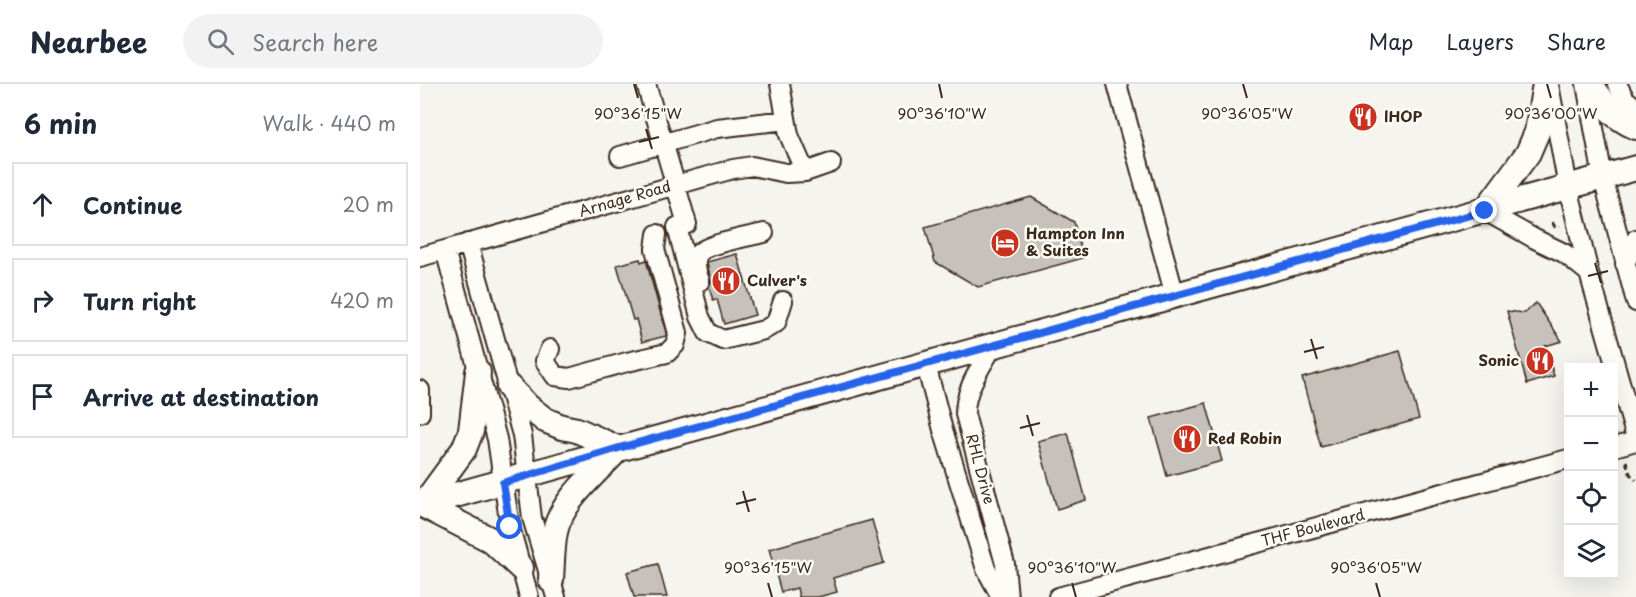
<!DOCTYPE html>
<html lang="en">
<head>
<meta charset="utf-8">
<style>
  body { margin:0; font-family:"Playpen Sans",sans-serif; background:#f2f2f3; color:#1f2937 }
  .controls { position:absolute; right:18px; bottom:18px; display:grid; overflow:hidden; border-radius:0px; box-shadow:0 6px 24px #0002 }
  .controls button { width:54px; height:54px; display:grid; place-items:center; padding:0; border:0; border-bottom:2px solid #e0e1e3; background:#fff; color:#1f2937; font:30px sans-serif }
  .stop { position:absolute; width:18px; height:18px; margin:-14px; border:4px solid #2563eb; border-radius:50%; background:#fff }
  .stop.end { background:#2563eb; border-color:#fff; box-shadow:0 2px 6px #0008 }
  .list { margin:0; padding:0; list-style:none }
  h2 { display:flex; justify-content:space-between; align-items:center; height:78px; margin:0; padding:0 24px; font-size:26px }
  h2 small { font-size:20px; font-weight:400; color:#747a83 }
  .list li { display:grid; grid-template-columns:39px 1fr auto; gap:18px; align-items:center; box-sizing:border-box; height:84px; margin:0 12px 12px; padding:0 12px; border:2px solid #e0e1e3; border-radius:0px }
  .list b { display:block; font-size:22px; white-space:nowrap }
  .list em { font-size:20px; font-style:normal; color:#747a83 }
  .icon { flex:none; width:33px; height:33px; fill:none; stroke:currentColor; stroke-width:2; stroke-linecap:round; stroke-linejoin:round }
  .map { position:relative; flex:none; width:1216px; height:513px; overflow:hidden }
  header { display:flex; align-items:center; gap:36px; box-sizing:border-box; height:84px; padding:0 30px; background:#fff; border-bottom:2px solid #e0e1e3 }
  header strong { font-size:28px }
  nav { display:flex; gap:33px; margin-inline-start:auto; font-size:21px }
  .search { width:420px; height:54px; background:#f2f2f3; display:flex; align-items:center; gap:15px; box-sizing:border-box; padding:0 21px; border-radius:33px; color:#747a83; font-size:22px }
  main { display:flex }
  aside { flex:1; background:#fff }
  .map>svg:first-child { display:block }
  .building { fill:#c7c1bb; stroke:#3b2a1e; stroke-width:1.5 }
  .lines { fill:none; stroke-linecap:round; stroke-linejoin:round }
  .minor-casing { stroke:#3b2a1e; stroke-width:22 }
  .major-casing { stroke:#3b2a1e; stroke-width:28 }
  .path { stroke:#3b2a1e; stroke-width:3; stroke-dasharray:6 4.5; stroke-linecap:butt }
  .minor { stroke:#fdfcf7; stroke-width:18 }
  .major { stroke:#fdfcf7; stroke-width:24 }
  .route { stroke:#2563eb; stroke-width:8 }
  .ticks { fill:none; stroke:#3b2a1e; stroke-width:2 }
  .labels { text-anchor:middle; stroke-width:5; stroke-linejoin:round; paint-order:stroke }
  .poi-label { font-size:15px; font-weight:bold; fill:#3b2a1e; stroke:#fdfcf7; text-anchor:start }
  .street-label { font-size:15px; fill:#3b2a1e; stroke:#fdfcf7 }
  .ticks-label { font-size:15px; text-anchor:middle; fill:#3b2a1e; stroke:#fdfcf7; stroke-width:5; stroke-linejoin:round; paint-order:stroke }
</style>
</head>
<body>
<header>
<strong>Nearbee</strong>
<div class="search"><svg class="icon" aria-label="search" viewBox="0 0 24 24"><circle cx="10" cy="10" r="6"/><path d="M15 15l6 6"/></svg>Search here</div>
<nav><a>Map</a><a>Layers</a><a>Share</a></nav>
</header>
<main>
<aside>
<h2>6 min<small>Walk · 440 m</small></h2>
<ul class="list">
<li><svg class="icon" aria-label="ahead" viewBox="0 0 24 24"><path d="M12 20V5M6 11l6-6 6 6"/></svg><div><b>Continue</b></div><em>20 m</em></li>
<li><svg class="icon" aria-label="right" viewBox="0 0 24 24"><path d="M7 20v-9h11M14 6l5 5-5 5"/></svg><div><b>Turn right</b></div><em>420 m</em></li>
<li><svg class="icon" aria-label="arrive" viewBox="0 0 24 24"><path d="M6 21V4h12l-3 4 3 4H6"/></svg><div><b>Arrive at destination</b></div></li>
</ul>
</aside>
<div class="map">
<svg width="1216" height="513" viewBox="0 0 1216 513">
  <rect width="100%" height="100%" fill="#f5f4ee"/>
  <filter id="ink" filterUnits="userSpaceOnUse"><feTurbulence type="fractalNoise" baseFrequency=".0167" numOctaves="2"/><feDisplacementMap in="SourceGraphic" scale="12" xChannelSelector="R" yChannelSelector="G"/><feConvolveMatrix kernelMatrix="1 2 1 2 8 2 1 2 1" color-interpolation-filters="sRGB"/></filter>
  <g filter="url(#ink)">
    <!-- building -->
    <path class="building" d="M 611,113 L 654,138 L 663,174 L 558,203 L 515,178 L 505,143 Z
      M 317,170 L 335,231 L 304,240 L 297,215 L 293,216 L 289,203 L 291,198 L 287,178 Z
      M 220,175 L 221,178 L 226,176 L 246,249 L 246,252 L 222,258 L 216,235 L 213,236 L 197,181 Z
      M 1116,219 L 1142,257 L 1125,262 L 1134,292 L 1107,300 L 1087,227 L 1105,229 Z
      M 980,267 L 999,335 L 901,363 L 882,294 Z
      M 786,319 L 802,377 L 747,392 L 731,334 Z
      M 648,349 L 666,416 L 637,425 L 618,357 Z
      M 452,436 L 464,479 L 413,494 L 417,508 L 398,513 L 379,513 L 377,504 L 361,508 L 349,465 Z
      M 238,480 L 247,513 L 214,513 L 207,488 Z"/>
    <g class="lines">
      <!-- minor casing -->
      <g class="minor-casing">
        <path id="minor" d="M 226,0 L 267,140
          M 360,0 L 369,51 L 385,88
          M 697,0 L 755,212
          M 1166,0 L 1183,94 L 1216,218
          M 1197,0 L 1205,15 L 1216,24
          M 1129,1 L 1148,103 L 1169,189 L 1216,354
          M 200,72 L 297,44 L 366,36
          M 1065,127 L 1115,155 L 1144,169 L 1169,189
          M 257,143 L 280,233 L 288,249 L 303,256 L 344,246 L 356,239 L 363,217
          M 48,159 L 102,351 L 112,434 L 136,513
          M 25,166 L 77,355 L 90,443 L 109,513
          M 0,173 L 313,85 L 332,82 L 366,89 L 385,88 L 411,79
          M 1205,180 L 1216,155
          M 280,197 C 277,189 273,177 279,169 C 287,160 331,152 344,149
          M 573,262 C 561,283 545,304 545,330 L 585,480 L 588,513
          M 130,265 L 125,277 L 135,292 L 149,294 L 207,278 L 247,269 L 255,261 L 258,249 L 235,165 L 237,150
          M 506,281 L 523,346 L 566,485 L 581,513
          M 0,306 L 0,329
          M 1194,363 L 1216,357
          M 638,513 L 1148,375"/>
      </g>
      <!-- major casing -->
      <g class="major-casing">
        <path id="major" d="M 1171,0 C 1184,21 1193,33 1216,43
          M 1065,127 L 1108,69 L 1117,48 L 1125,0
          M 89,303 L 107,322 L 125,336 L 142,343 L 157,346 L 199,365
          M 0,421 L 199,365 L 1216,84
          M 3,421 L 44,365 L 51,347 L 58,288
          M 3,421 L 71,456 L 101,484
          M 131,496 C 132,480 132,464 135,448 C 141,417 176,389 197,366"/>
      </g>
      <!-- path -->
      <path class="path" d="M 1132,138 L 1135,143 L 1140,142
        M 1206,377 L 1210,390 L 1216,396"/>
      <!-- minor -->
      <use href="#minor" class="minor"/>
      <!-- major -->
      <use href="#major" class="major"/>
    </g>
  </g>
  <g class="lines" filter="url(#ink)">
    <!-- route -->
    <path class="route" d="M 90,443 L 83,399 L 199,364 L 1065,127"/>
  </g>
  <!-- ticks -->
  <path class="ticks" d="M 214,0 L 218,14M 519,0 L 522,14M 823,0 L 827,14M 1127,0 L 1131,14M 226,45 L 232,65M 219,58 L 239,53M 1175,179 L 1181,199M 1168,192 L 1188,187M 891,255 L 897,275M 884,268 L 904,263M 607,331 L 613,352M 600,344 L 620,339M 323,407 L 329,428M 316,420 L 336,415M 348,499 L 352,513M 652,499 L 656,513M 956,499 L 960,513"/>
  <!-- icons -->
  <defs>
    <g id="restaurant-disc" transform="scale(1.5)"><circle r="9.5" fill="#c8321e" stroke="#fdfcf7"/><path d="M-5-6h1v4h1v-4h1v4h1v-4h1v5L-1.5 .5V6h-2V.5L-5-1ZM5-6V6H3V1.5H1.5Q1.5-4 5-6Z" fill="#fff"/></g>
    <g id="hotel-disc" transform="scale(1.5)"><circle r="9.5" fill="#c8321e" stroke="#fdfcf7"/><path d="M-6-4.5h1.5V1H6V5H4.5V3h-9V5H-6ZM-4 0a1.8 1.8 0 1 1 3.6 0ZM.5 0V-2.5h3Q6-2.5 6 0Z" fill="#fff"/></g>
  </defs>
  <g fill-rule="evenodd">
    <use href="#restaurant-disc" x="943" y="33"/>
    <use href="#hotel-disc" x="585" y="159"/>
    <use href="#restaurant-disc" x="306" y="197"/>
    <use href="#restaurant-disc" x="1120" y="277"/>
    <use href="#restaurant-disc" x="767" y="355"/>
  </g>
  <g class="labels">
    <!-- poi labels -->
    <g class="poi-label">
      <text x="964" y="38">IHOP</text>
      <text x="606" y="155">Hampton Inn<tspan x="606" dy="17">&amp; Suites</tspan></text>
      <text x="327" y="202">Culver's</text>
      <text x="1099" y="282" text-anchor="end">Sonic</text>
      <text x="788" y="360">Red Robin</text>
    </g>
    <!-- street labels -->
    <g class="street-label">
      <text transform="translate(205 115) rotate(-16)" y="5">Arnage Road</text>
      <text transform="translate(560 385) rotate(75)" y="5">RHL Drive</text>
      <text transform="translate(893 444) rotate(-15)" y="5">THF Boulevard</text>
    </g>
  </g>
  <g class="ticks-label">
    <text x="218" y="35">90°36'15"W</text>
    <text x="522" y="35">90°36'10"W</text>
    <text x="827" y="35">90°36'05"W</text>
    <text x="1131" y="35">90°36'00"W</text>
    <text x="348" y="489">90°36'15"W</text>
    <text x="652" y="489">90°36'10"W</text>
    <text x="956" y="489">90°36'05"W</text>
  </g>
</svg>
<div class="controls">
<button>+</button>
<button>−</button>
<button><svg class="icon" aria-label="locate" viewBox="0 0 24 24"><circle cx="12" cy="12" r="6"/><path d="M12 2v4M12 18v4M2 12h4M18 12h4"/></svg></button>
<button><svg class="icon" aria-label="layers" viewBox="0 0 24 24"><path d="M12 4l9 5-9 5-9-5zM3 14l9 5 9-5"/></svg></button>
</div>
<div class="stop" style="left:90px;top:443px"></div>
<div class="stop end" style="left:1065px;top:127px"></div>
</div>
</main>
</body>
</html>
